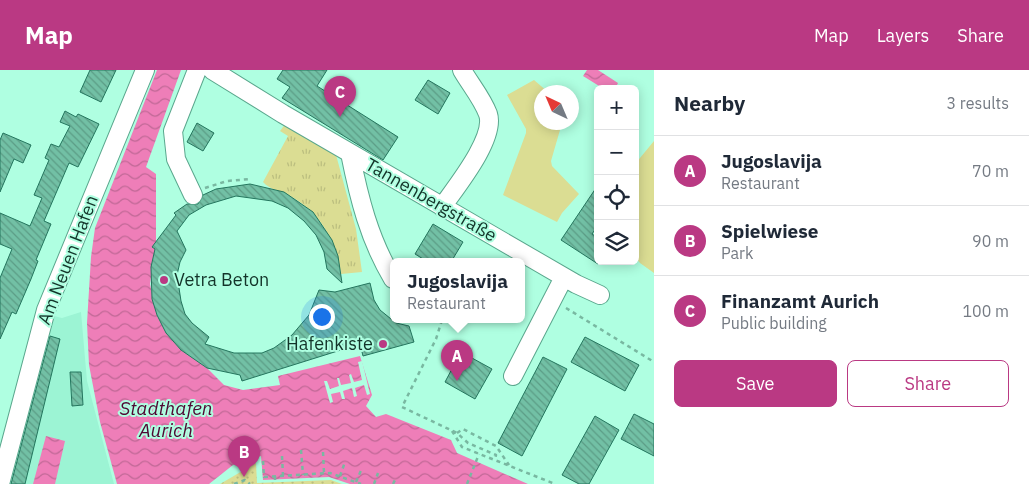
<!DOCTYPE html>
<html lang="en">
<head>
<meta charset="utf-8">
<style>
  body { margin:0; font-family:"IBM Plex Sans",sans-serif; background:#f6f6f7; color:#1f2937 }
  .controls { position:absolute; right:15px; top:15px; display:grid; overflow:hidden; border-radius:8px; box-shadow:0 2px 12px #0003 }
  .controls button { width:45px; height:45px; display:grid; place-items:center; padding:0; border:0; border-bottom:1px solid #e0e1e3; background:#fff; color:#1f2937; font:25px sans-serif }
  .compass { position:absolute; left:534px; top:15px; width:45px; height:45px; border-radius:50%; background:#fff; box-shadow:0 2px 12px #0003; rotate:316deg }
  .you { position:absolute; left:321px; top:246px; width:18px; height:18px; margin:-12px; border:4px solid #fff; border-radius:50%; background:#1a73e8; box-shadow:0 0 0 8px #1a73e833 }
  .badge { display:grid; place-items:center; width:32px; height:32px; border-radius:50%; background:#ba3983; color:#fff; font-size:16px; font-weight:700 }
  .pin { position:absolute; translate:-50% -41px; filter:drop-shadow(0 1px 2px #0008) }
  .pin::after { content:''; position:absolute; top:26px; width:18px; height:15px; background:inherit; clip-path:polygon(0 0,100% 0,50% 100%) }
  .popup { position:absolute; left:390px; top:188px; width:135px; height:65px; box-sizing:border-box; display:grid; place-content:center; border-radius:8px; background:#fff; filter:drop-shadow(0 1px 4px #0005); font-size:16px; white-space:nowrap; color:#747a83 }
  .popup b { font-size:19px; color:#1f2937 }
  .popup::after { content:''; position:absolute; left:50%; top:100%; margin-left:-10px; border:10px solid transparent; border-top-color:#fff }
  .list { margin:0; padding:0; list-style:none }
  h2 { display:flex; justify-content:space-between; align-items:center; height:65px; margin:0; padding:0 20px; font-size:21px }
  h2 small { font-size:16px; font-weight:400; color:#747a83 }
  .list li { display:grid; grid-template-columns:32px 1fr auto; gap:15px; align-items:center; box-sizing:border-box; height:70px; padding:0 20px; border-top:1px solid #e0e1e3 }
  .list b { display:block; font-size:19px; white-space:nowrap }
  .list p { margin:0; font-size:16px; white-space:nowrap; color:#747a83 }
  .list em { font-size:16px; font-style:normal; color:#747a83 }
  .actions { display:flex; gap:10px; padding:15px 20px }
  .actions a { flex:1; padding:11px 0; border:1px solid #ba3983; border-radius:8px; text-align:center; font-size:18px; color:#ba3983 }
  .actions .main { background:#ba3983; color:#fff }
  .icon { flex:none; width:28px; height:28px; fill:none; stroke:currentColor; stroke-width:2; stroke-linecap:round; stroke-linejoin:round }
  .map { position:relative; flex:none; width:654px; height:414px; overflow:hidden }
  header { display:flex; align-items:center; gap:30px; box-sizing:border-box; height:70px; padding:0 25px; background:#ba3983; color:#fff }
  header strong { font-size:24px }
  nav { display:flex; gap:28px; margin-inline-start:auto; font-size:18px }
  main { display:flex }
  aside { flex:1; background:#fff }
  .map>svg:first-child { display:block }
  .built { fill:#9cf4d4 }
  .grass { fill:url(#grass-tufts) }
  .park { fill:url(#park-dots) }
  .garden { fill:#dbdd93 }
  .water { fill:url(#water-waves) }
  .pier { fill:#afffe1 }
  .building { fill:url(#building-back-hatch); stroke:#24765e }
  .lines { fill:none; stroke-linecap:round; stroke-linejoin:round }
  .minor-casing { stroke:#5aa78d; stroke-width:20 }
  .path { stroke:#79b8a1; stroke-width:2.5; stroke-dasharray:4 4; stroke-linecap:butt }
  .minor { stroke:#fff; stroke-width:18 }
  .poi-dot { fill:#ba3983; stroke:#afffe1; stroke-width:2 }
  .labels { text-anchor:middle; stroke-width:4; stroke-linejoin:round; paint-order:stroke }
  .street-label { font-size:18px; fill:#133429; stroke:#afffe1 }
  .poi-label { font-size:18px; fill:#133429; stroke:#afffe1; text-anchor:start }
  .water-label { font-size:19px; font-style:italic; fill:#4f0933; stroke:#afffe1 }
</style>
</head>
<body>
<header>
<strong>Map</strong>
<nav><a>Map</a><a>Layers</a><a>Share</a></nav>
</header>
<main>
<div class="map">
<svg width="654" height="414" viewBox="0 0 654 414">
  <defs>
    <pattern id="grass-tufts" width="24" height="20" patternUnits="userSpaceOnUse" patternTransform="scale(1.25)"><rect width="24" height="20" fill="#dbdd93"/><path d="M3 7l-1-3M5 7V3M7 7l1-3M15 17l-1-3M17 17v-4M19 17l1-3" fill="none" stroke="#bbbe7f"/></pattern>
    <pattern id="park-dots" width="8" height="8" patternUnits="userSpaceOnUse" patternTransform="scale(1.25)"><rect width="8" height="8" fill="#dbdd93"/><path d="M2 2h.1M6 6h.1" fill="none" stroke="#bbbe7f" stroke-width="1.8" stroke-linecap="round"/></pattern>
    <pattern id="water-waves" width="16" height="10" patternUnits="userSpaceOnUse" patternTransform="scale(1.25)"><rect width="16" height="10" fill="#ee7eb8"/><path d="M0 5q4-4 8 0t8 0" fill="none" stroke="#c06896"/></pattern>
    <pattern id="building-back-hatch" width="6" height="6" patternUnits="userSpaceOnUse" patternTransform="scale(1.25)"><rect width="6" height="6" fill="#72c0a5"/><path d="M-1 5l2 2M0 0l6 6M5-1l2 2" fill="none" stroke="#5c9d86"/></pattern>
  </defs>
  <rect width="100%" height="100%" fill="#afffe1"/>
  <!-- built -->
  <path class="built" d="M 81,242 L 87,311 L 114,414 L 6,414 L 50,245 L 62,248 Z"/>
  <!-- grass -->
  <path class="grass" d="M 286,53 L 335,81 L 356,159 L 362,202 L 341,204 C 335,170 321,143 290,126 C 281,121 270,120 263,112 L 288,66 L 280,61 Z"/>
  <!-- park -->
  <path class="park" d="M 256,393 L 257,413 L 331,410 L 342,414 L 220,414 Z"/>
  <!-- garden -->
  <path class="garden" d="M 534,10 L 548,22 L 542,22 L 542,52 L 562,53 L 551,91 L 552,96 L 579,124 L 562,143 L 557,152 L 503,125 L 526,63 L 526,59 L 507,25 Z
    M 654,71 L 654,203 L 640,193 L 635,187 L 635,94 Z"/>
  <!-- water -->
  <path class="water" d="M 157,0 L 181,0 L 146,97 L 156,104 L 156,177 L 150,214 L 157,245 L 166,263 L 181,280 L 207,298 L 224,315 L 243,320 L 280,315 L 278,306 L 360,286 L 372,325 L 366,336 L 376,347 L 386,344 L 451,370 L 457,383 L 528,414 L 350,414 L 329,407 L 263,410 L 261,386 L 233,395 L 209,414 L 117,414 L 100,352 L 89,295 L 87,253 L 91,187 L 95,158 Z
    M 587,0 L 598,0 L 618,13 L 615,19 L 604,19 L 583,6 Z
    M 46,366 L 65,371 L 55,414 L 33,414 Z"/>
  <!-- pier -->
  <path class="pier" d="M 362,291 L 370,324 L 367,325 L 364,315 L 355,318 L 357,326 L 354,327 L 352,318 L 343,321 L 345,329 L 342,329 L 340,322 L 331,324 L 333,332 L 330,333 L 324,311 L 327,311 L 330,319 L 339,316 L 337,308 L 339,308 L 341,315 L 351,313 L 349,305 L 351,304 L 354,312 L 362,310 L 358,292 Z"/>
  <!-- building -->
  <path class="building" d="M 90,0 L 116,0 L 101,32 L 80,22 Z
    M 283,0 L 327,0 L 317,16 L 398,67 L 383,90 L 282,28 L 290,17 L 277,9 Z
    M 428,10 L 450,23 L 438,44 L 415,30 Z
    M 65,41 L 76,47 L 78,44 L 99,54 L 78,97 L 69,93 L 44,151 L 51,154 L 36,190 L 38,191 L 31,209 L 16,244 L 12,242 L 0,269 L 0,208 L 12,179 L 0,174 L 0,143 L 30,156 L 42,128 L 34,125 L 49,90 L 45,88 L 51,74 L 59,77 L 70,56 L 60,52 Z
    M 197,53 L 214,63 L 203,81 L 187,72 Z
    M 3,63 L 31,75 L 23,93 L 14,89 L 0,122 L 0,70 Z
    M 250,114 L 284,122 L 313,142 L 332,170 L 338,186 L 342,213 L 327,199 L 324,182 L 316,165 L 304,151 L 288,138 L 272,131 L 236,126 L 206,135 L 189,145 L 177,161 L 186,180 L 180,192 L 177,205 L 181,231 L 185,244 L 192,253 L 209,267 L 205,274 L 234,283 L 262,283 L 274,278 L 292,265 L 309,245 L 319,220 L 335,222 L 370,213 L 374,230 L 380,240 L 396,253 L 409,256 L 414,272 L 363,286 L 360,274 L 242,311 L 240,305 L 207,298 L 181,280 L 166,263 L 157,245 L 152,229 L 151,197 L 155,179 L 152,177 L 176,145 L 174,143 L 187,134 L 198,134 L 203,125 L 216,119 Z
    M 598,115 L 598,155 L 592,164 L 598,168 L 598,194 L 561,170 Z
    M 433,154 L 463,172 L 451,192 L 428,192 L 415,184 Z
    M 50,266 L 60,269 L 25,414 L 11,414 Z
    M 585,267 L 639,295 L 625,321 L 571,292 Z
    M 461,282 L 492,299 L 475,329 L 445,312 Z
    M 543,287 L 567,299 L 522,386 L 498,373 Z
    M 70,302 L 81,302 L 83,335 L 72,336 Z
    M 634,344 L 654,354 L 654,386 L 621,369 Z
    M 595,346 L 619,360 L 589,414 L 579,414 L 562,405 Z"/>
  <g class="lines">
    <!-- minor casing -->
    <g class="minor-casing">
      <path id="minor" d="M 212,0 L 283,44 L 576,214 L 600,225
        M 350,83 C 359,128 369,169 393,209
        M 193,125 L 176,89 L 173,61 L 197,0
        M 442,137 C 456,117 496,68 488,44 C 482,28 470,14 462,0
        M 513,306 L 564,207
        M 0,414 L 46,240 L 145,0"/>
    </g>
    <!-- path -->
    <path class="path" d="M 205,118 L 227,111 L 250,109
      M 566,238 L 654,292
      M 442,250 L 436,269 L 402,337 L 457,363 L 468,373 L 496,385 L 495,390
      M 452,361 L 462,377 L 555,414
      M 457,363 L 463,359 L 496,376 L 509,395
      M 301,380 L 303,405
      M 323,382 L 324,403
      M 282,386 L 283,406
      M 263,391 L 264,407 L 330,403 L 361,414
      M 275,406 L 275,414
      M 340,406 L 345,392
      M 356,412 L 362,398
      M 234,414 L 245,410 L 250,414
      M 374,414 L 378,403
      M 393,414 L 395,410
      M 467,414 L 479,384"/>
    <!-- minor -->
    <use href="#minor" class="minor"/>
  </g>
  <!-- markers -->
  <g class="poi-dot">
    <circle cx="164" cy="210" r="5"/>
    <circle cx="383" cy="274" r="5"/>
  </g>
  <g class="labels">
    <!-- street labels -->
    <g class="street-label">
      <text transform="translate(431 130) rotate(30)" y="6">Tannenbergstraße</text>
      <text transform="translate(68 190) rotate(-69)" y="6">Am Neuen Hafen</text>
    </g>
    <!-- poi labels -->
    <g class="poi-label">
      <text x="174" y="216">Vetra Beton</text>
      <text x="373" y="280" text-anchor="end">Hafenkiste</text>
    </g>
    <!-- water labels -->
    <g class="water-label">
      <text x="166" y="345">Stadthafen<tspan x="166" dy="22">Aurich</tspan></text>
    </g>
  </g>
</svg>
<div class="controls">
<button>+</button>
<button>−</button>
<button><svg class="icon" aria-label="locate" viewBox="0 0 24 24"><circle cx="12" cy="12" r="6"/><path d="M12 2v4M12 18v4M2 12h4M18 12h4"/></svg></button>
<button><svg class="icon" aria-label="layers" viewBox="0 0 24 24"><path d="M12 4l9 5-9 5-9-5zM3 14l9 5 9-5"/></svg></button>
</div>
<svg class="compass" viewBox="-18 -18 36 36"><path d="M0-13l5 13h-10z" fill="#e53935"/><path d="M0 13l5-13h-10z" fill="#747a83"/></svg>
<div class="you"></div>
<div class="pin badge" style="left:457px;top:311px">A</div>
<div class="popup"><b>Jugoslavija</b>Restaurant</div>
<div class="pin badge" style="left:244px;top:407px">B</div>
<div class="pin badge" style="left:340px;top:47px">C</div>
</div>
<aside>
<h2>Nearby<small>3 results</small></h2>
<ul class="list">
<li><span class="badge">A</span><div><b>Jugoslavija</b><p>Restaurant</p></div><em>70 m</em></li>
<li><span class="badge">B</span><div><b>Spielwiese</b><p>Park</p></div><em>90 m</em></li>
<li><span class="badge">C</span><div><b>Finanzamt Aurich</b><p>Public building</p></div><em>100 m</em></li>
</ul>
<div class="actions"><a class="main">Save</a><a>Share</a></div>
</aside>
</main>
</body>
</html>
